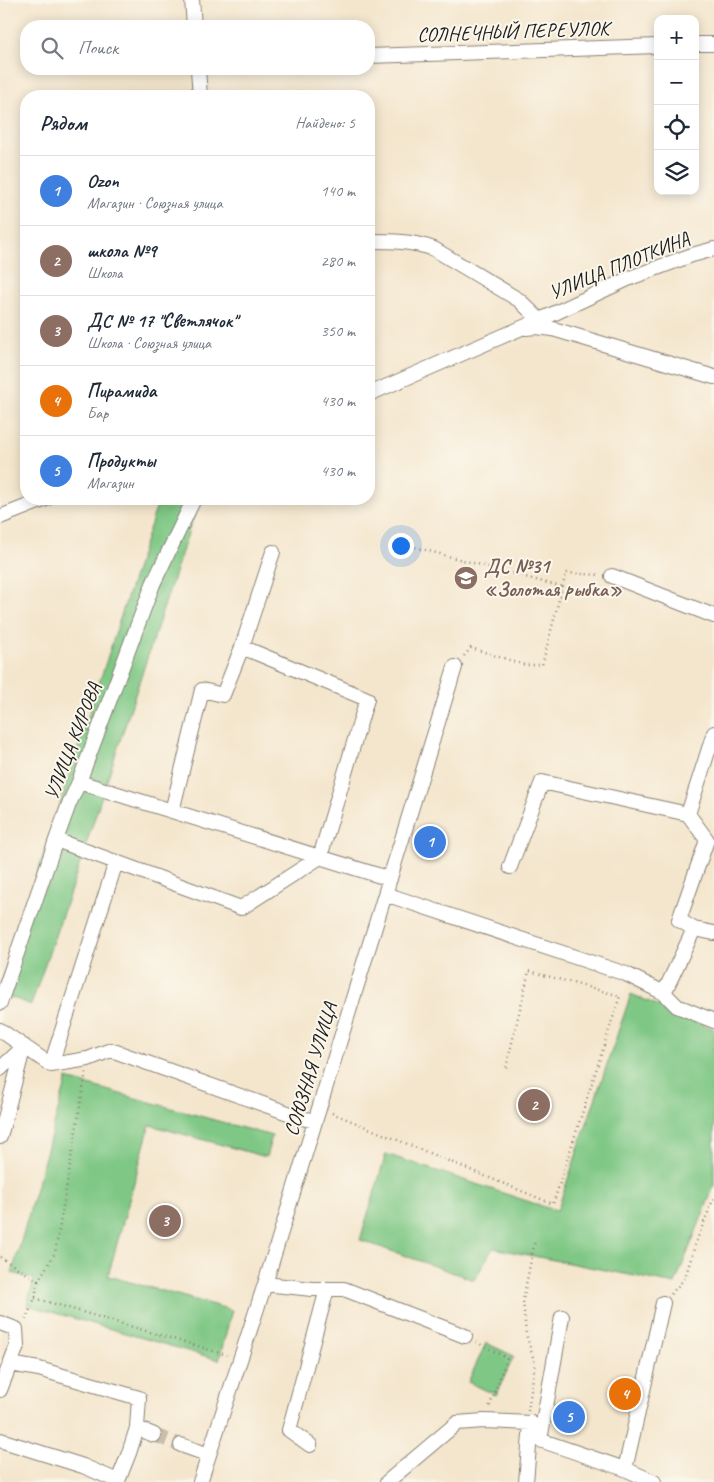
<!DOCTYPE html>
<html lang="ru">
<head>
<meta charset="utf-8">
<style>
  body { margin:0; font-family:Caveat,sans-serif; background:#f6f6f7; color:#1f2937 }
  .controls { position:absolute; right:15px; top:15px; display:grid; overflow:hidden; border-radius:10px; box-shadow:0 2px 12px #0003 }
  .controls button { width:45px; height:45px; display:grid; place-items:center; padding:0; border:0; border-bottom:1px solid #e0e1e3; background:#fff; color:#1f2937; font:25px sans-serif }
  .you { position:absolute; left:400px; top:545px; width:18px; height:18px; margin:-12px; border:4px solid #fff; border-radius:50%; background:#1a73e8; box-shadow:0 0 0 8px #1a73e833 }
  .badge { display:grid; place-items:center; width:32px; height:32px; border-radius:50%; background:#b5179e; color:#fff; font-size:16px; font-weight:700 }
  .pin { position:absolute; translate:-50% -50%; border:2px solid #fff; box-shadow:0 1px 5px #0006 }
  .list { margin:0; padding:0; list-style:none }
  h2 { display:flex; justify-content:space-between; align-items:center; height:65px; margin:0; padding:0 20px; font-size:21px }
  h2 small { font-size:16px; font-weight:400; color:#747a83 }
  .list li { display:grid; grid-template-columns:32px 1fr auto; gap:15px; align-items:center; box-sizing:border-box; height:70px; padding:0 20px; border-top:1px solid #e0e1e3 }
  .list b { display:block; font-size:19px; white-space:nowrap }
  .list p { margin:0; font-size:16px; white-space:nowrap; color:#747a83 }
  .list em { font-size:16px; font-style:normal; color:#747a83 }
  .icon { flex:none; width:28px; height:28px; fill:none; stroke:currentColor; stroke-width:2; stroke-linecap:round; stroke-linejoin:round }
  .map { position:relative; flex:none; width:714px; height:1482px; overflow:hidden }
  .search { position:absolute; background:#fff; box-shadow:0 2px 12px #0003; left:20px; top:20px; width:355px; height:55px; display:flex; align-items:center; gap:12px; box-sizing:border-box; padding:0 18px; border-radius:20px; color:#747a83; font-size:19px }
  .panel { position:absolute; background:#fff; box-shadow:0 2px 12px #0003; left:20px; top:90px; width:355px; height:415px; border-radius:20px }
  .map>svg:first-child { display:block }
  .green { fill:#7ec784; stroke:#4d7250 }
  .lines { fill:none; stroke-linecap:round; stroke-linejoin:round }
  .minor-tunnel { stroke:#c9beaa; stroke-width:14; stroke-dasharray:14 7; stroke-linecap:butt }
  .minor-casing { stroke:#888174; stroke-width:16 }
  .path { stroke:#888174; stroke-width:2.5; stroke-dasharray:1 4; stroke-linecap:butt }
  .minor { stroke:#fff; stroke-width:14 }
  .labels { text-anchor:middle; stroke-width:4; stroke-linejoin:round; paint-order:stroke }
  .street-label { font-size:20px; fill:#1c1c1c; stroke:#fbf7ec }
  .education-label { font-size:20px; font-weight:bold; fill:#785e54; stroke:#fbf7ec; text-anchor:start }
</style>
</head>
<body>
<div class="map">
<svg width="714" height="1482" viewBox="0 0 714 1482">
  <rect width="100%" height="100%" fill="#fbf7ec"/>
  <filter id="ink" filterUnits="userSpaceOnUse"><feTurbulence type="fractalNoise" baseFrequency=".02" numOctaves="2"/><feDisplacementMap in="SourceGraphic" scale="10" xChannelSelector="R" yChannelSelector="G"/><feConvolveMatrix kernelMatrix="1 2 1 2 8 2 1 2 1" color-interpolation-filters="sRGB"/></filter>
  <filter id="wash" filterUnits="userSpaceOnUse"><feTurbulence type="fractalNoise" baseFrequency=".0096" numOctaves="4" result="noise"/><feDisplacementMap in="SourceGraphic" scale="20" xChannelSelector="R" yChannelSelector="G"/><feGaussianBlur stdDeviation="1.12" result="paint"/><feColorMatrix in="noise" values="0 0 0 0 0 0 0 0 0 0 0 0 0 0 0 0 0 1.4 0 .05"/><feComposite in="paint" operator="in"/></filter>
  <g filter="url(#wash)">
    <rect width="100%" height="100%" fill="#f4e6cd"/>
    <!-- green -->
    <path class="green" d="M 159,499 L 196,509 L 77,872 L 31,1005 L 0,993 L 0,988 Z
      M 631,994 L 714,1029 L 714,1186 L 675,1284 L 493,1248 L 474,1280 L 360,1240 L 386,1154 L 557,1211 Z
      M 67,1079 L 272,1136 L 266,1157 L 150,1125 L 108,1276 L 232,1310 L 219,1360 L 27,1305 L 34,1279 L 12,1273 Z
      M 486,1343 L 514,1356 L 496,1395 L 468,1382 Z"/>
  </g>
  <g filter="url(#ink)">
    <g class="lines">
      <!-- minor-tunnel -->
      <path class="minor-tunnel" d="M 154,1435 L 181,1445"/>
      <!-- minor casing -->
      <g class="minor-casing">
        <path id="minor" d="M 192,0 L 194,26
          M 695,44 L 714,44
          M 369,56 L 658,46
          M 198,69 L 200,96
          M 369,241 C 392,241 412,241 434,249 L 519,300 L 545,325
          M 526,328 L 536,327 L 553,329 L 714,377
          M 369,394 L 540,320 L 630,278 L 692,255 L 714,249
          M 0,517 L 46,499
          M 612,576 L 714,616
          M 242,647 L 273,552
          M 714,733 L 688,814 L 707,840 L 679,920 L 694,929 L 714,933
          M 79,782 L 390,879
          M 56,840 L 241,908 L 320,857 L 367,699 L 242,647 L 223,695 L 202,690 L 172,811
          M 510,867 L 542,782 L 688,814
          M 385,894 L 626,974 L 664,993 L 677,1006 L 714,1021
          M 664,993 L 694,929
          M 0,1003 L 56,840 L 69,804 L 79,782 L 153,584 L 194,499
          M 0,1030 L 51,1065 L 88,1059 L 111,1050 L 302,1118 L 315,1121
          M 51,1065 L 116,862
          M 0,1069 L 24,1047
          M 0,1137 L 24,1046
          M 265,1284 L 312,1289 L 344,1289 L 465,1336
          M 0,1323 L 16,1329 L 17,1346 L 0,1390
          M 137,1428 L 154,1435
          M 0,1440 L 83,1466 L 118,1481 L 129,1453 L 137,1428 L 139,1398 L 39,1369 L 10,1364
          M 540,1440 L 562,1317
          M 181,1445 L 209,1455
          M 310,1445 L 289,1430 L 327,1289
          M 200,1482 L 265,1284 L 455,667
          M 387,1482 L 457,1423 L 484,1421 L 531,1423 L 540,1440 L 625,1469
          M 526,1482 L 531,1423
          M 654,1482 L 625,1469 L 663,1303"/>
      </g>
      <!-- path -->
      <path class="path" d="M 396,542 L 562,587
        M 464,656 L 471,648 L 525,665 L 542,665 L 566,573 L 600,575
        M 332,1113 L 553,1204 L 620,996 L 529,971 L 506,1068
        M 0,1257 L 38,1281 L 35,1298 L 25,1321
        M 38,1281 L 55,1253 L 86,1072
        M 671,1294 L 685,1278 L 696,1242 L 714,1198
        M 35,1298 L 227,1355
        M 476,1342 L 507,1358 L 489,1408
        M 528,1411 L 535,1364 L 526,1334 L 523,1300 L 535,1240"/>
      <!-- minor -->
      <use href="#minor" class="minor"/>
    </g>
  </g>
  <!-- icons -->
  <defs>
    <g id="school-disc" transform="scale(1.25)"><circle r="9.5" fill="#8d6e63" stroke="#fbf7ec"/><path d="M0-5L7-2L0 1L-7-2ZM-4 1L0 2.5L4 1V4Q0 6-4 4Z" fill="#fff"/></g>
  </defs>
  <g fill-rule="evenodd">
    <use href="#school-disc" x="466" y="578"/>
  </g>
  <g class="labels">
    <!-- street labels -->
    <g class="street-label">
      <text transform="translate(513 31) rotate(-2)" y="7">СОЛНЕЧНЫЙ ПЕРЕУЛОК</text>
      <text transform="translate(619 265) rotate(-22)" y="7">УЛИЦА ПЛОТКИНА</text>
      <text transform="translate(72 741) rotate(-69)" y="7">УЛИЦА КИРОВА</text>
      <text transform="translate(310 1069) rotate(-73)" y="7">СОЮЗНАЯ УЛИЦА</text>
    </g>
    <!-- education labels -->
    <g class="education-label">
      <text x="484" y="573">ДС №31<tspan x="484" dy="23">«Золотая рыбка»</tspan></text>
    </g>
  </g>
</svg>
<div class="controls">
<button>+</button>
<button>−</button>
<button><svg class="icon" aria-label="locate" viewBox="0 0 24 24"><circle cx="12" cy="12" r="6"/><path d="M12 2v4M12 18v4M2 12h4M18 12h4"/></svg></button>
<button><svg class="icon" aria-label="layers" viewBox="0 0 24 24"><path d="M12 4l9 5-9 5-9-5zM3 14l9 5 9-5"/></svg></button>
</div>
<div class="you"></div>
<div class="pin badge" style="left:430px;top:842px;background:#3f7fe0">1</div>
<div class="pin badge" style="left:534px;top:1105px;background:#8d6e63">2</div>
<div class="pin badge" style="left:165px;top:1221px;background:#8d6e63">3</div>
<div class="pin badge" style="left:625px;top:1394px;background:#e8710a">4</div>
<div class="pin badge" style="left:569px;top:1417px;background:#3f7fe0">5</div>
<div class="search"><svg class="icon" aria-label="search" viewBox="0 0 24 24"><circle cx="10" cy="10" r="6"/><path d="M15 15l6 6"/></svg>Поиск</div>
<section class="panel">
<h2>Рядом<small>Найдено: 5</small></h2>
<ul class="list">
<li><span class="badge" style="background:#3f7fe0">1</span><div><b>Ozon</b><p>Магазин · Союзная улица</p></div><em>140 m</em></li>
<li><span class="badge" style="background:#8d6e63">2</span><div><b>школа №9</b><p>Школа</p></div><em>280 m</em></li>
<li><span class="badge" style="background:#8d6e63">3</span><div><b>ДС № 17 &quot;Светлячок&quot;</b><p>Школа · Союзная улица</p></div><em>350 m</em></li>
<li><span class="badge" style="background:#e8710a">4</span><div><b>Пирамида</b><p>Бар</p></div><em>430 m</em></li>
<li><span class="badge" style="background:#3f7fe0">5</span><div><b>Продукты</b><p>Магазин</p></div><em>430 m</em></li>
</ul>
</section>
</div>
</body>
</html>
